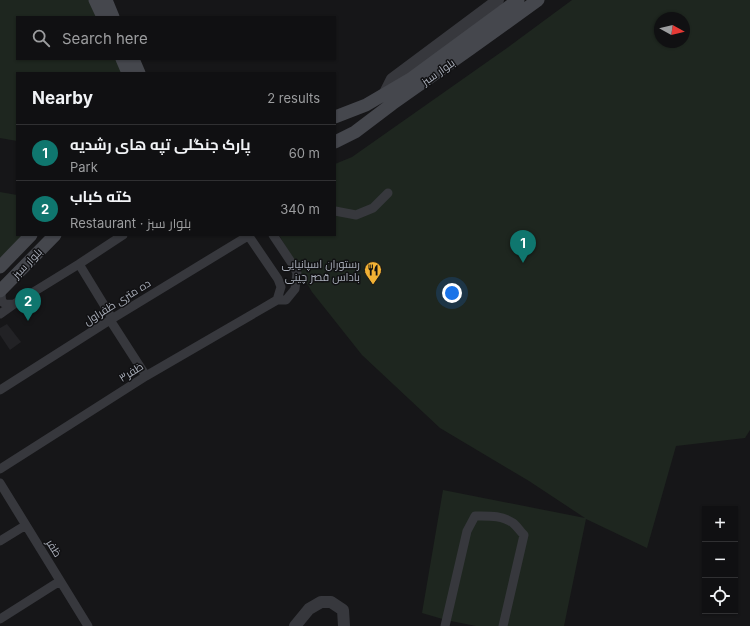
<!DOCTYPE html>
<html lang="en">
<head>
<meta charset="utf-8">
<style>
  body { margin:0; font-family:Inter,Cairo,sans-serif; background:#19191b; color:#f1f3f6 }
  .controls { position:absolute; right:12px; bottom:12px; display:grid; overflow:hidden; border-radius:0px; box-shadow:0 1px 3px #0004 }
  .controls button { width:36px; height:36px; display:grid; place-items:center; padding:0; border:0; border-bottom:1px solid #303032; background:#101012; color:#f1f3f6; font:20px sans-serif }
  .compass { position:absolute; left:654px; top:12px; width:36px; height:36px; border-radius:50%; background:#101012; box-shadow:0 1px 3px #0004; rotate:98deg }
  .you { position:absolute; left:452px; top:293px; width:14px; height:14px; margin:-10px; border:3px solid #fff; border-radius:50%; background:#1a73e8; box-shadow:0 0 0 6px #1a73e833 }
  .badge { display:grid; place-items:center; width:26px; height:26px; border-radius:50%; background:#0f766e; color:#fff; font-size:13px; font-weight:700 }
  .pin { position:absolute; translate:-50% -33px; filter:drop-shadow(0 1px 2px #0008) }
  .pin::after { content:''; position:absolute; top:21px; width:14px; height:12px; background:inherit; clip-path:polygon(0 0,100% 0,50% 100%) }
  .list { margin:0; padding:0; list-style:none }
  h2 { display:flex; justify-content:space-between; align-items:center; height:52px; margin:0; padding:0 16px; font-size:17px }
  h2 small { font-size:13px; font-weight:400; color:#9c9d9f }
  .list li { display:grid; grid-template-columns:26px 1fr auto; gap:12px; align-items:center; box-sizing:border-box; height:56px; padding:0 16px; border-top:1px solid #303032 }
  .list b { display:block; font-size:15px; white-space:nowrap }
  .list p { margin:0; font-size:13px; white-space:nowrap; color:#9c9d9f }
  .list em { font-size:13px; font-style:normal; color:#9c9d9f }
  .icon { flex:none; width:22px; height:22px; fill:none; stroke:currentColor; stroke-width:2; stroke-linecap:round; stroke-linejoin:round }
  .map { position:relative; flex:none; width:750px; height:626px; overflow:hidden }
  .search { position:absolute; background:#101012; box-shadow:0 1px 3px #0004; left:16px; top:16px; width:320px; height:44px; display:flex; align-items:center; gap:10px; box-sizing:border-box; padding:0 14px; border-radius:0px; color:#9c9d9f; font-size:15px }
  .panel { position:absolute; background:#101012; box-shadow:0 1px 3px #0004; left:16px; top:72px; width:320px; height:164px; border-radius:0px }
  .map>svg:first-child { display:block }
  .built { fill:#222225 }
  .green { fill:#1e261f; fill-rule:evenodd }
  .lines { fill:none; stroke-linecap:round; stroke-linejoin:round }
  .minor { stroke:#37383d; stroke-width:9 }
  .tertiary { stroke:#37383d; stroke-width:12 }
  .secondary { stroke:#45474d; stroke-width:13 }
  .labels { text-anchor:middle; stroke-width:3; stroke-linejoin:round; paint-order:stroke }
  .street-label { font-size:11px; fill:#a8adb8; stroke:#111113 }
  .poi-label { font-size:11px; fill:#a8adb8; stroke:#111113; text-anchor:end }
</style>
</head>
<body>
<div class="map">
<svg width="750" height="626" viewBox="0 0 750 626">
  <rect width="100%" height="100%" fill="#161618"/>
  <!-- built -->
  <path class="built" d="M 7,324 L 21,342 L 10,350 L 0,335 L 0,328 Z"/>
  <!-- green -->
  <path class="green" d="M 0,0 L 91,0 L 99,17 L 17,17 L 17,59 L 117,59 L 123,73 L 17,73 L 17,141 L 0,138 Z
    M 572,0 L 750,0 L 750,430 L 745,438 L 676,446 L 647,548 L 586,519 L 564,626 L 476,626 L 446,620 L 422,613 L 443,490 L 585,518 L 529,481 L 440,428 L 362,355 L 312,292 L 279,235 L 335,235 L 335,164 L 352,157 L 507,48 ZM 660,18 L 684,18 L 684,42 L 660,42 Z
    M 0,192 L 17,195 L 17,235 L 23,235 L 0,258 Z"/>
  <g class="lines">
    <!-- minor -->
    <path class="minor" d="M 335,211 L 356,215 L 373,208 L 388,193
      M 248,235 L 278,279 L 281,287 L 277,300
      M 79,264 L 112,318
      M 1,290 C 1,302 1,305 14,304
      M 0,314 L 14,304 L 79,264 L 123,235
      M 110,320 L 146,376
      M 0,390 L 110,320 L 248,236
      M 0,469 L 146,376 L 277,300 L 286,300 L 295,289 L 297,273 L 293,265 L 273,235
      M 0,483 L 88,626
      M 0,541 L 26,525
      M 0,619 L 60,581
      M 445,626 L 467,531 L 475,516 C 488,516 502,515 513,523 C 517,526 520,531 524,535 L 503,626"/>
    <!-- tertiary -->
    <path class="tertiary" d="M 384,95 L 392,79 L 498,0
      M 295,626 L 309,609 L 321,602 L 331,602 L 343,610 L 344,626"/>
    <!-- secondary -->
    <path class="secondary" d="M 95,0 L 103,17
      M 106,0 L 113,17
      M 122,59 L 128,73
      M 133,59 L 139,73
      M 335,117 L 366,105 L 412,78 L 518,0
      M 335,142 L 355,132 L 392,104 L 470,49 L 538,0
      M 0,267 L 31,235
      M 0,291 L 55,235"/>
  </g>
  <!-- icons -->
  <defs>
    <g id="restaurant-pin" transform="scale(0.9)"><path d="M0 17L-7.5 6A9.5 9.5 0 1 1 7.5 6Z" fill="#f2b134" stroke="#111113"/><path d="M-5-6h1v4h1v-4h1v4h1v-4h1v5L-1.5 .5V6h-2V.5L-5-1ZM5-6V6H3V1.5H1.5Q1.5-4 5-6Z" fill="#111"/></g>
  </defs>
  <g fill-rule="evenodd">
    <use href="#restaurant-pin" x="373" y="270"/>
  </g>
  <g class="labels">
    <!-- street labels -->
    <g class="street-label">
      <text transform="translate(438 72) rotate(-35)" y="4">بلوار سبز</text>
      <text transform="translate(27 263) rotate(-46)" y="4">بلوار سبز</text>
      <text transform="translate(117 302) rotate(-32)" y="4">ده متری ظفراول</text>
      <text transform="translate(131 372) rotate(-32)" y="4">ظفر۳</text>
      <text transform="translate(54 548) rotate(59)" y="4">ظفر</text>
    </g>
    <!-- poi labels -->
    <g class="poi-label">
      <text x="360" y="268">رستوران اسپانیایی<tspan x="360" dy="13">باداس قصر چینی</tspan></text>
    </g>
  </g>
</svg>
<div class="controls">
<button>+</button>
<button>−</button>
<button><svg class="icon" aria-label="locate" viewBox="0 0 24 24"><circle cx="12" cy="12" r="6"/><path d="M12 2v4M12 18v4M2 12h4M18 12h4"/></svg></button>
</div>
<svg class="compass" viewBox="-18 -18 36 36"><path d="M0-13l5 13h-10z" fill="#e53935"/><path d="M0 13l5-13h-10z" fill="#9c9d9f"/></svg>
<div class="you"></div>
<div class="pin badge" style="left:523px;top:263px">1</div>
<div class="pin badge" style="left:28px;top:321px">2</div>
<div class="search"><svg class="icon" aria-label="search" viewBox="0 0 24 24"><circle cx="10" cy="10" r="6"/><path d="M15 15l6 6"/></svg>Search here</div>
<section class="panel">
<h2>Nearby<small>2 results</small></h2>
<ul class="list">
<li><span class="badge">1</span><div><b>پارک جنگلی تپه های رشدیه</b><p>Park</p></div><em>60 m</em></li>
<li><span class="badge">2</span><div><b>کته کباب</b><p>Restaurant · بلوار سبز</p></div><em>340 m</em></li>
</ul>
</section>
</div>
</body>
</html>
